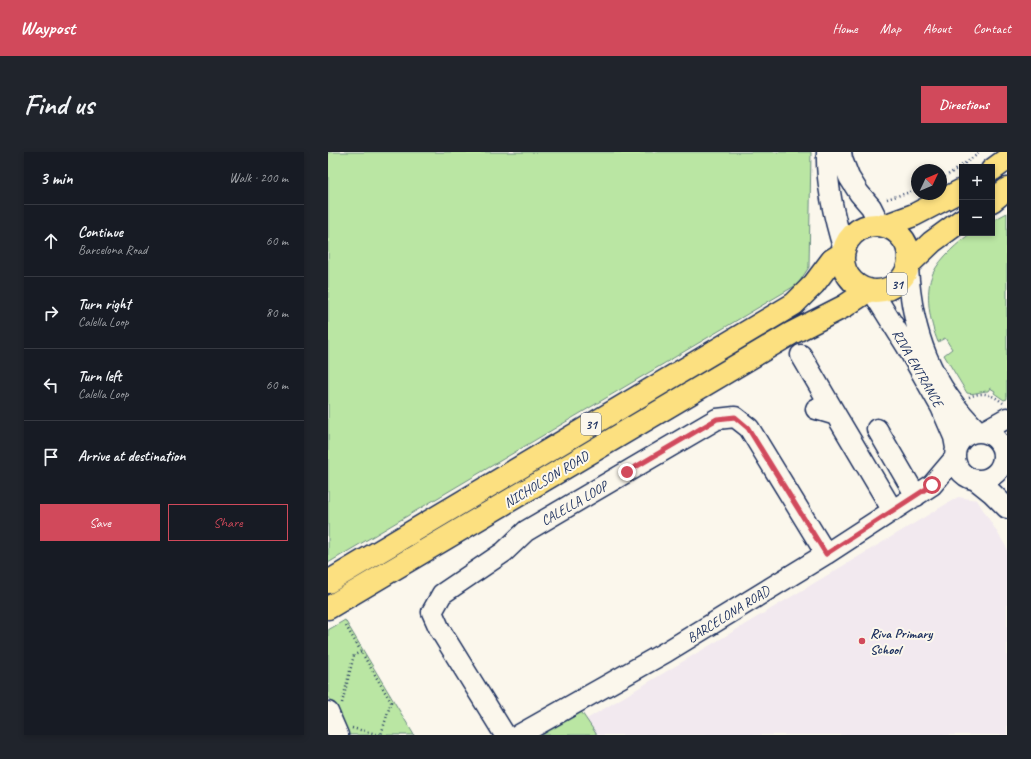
<!DOCTYPE html>
<html lang="en">
<head>
<meta charset="utf-8">
<style>
  body { margin:0; font-family:Caveat,sans-serif; background:#20242c; color:#f1f3f6 }
  .controls { position:absolute; right:12px; top:12px; display:grid; overflow:hidden; border-radius:0px; box-shadow:0 2px 6px #0003 }
  .controls button { width:36px; height:36px; display:grid; place-items:center; padding:0; border:0; border-bottom:1px solid #363941; background:#171b24; color:#f1f3f6; font:20px sans-serif }
  .compass { position:absolute; left:583px; top:12px; width:36px; height:36px; border-radius:50%; background:#171b24; box-shadow:0 2px 6px #0003; rotate:46deg }
  .stop { position:absolute; width:12px; height:12px; margin:-9px; border:3px solid #d1495b; border-radius:50%; background:#fff }
  .stop.end { background:#d1495b; border-color:#fff; box-shadow:0 1px 4px #0008 }
  .list { margin:0; padding:0; list-style:none }
  h2 { display:flex; justify-content:space-between; align-items:center; height:52px; margin:0; padding:0 16px; font-size:17px }
  h2 small { font-size:13px; font-weight:400; color:#9ea1a6 }
  .list li { display:grid; grid-template-columns:26px 1fr auto; gap:12px; align-items:center; box-sizing:border-box; height:72px; padding:0 16px; border-top:1px solid #363941 }
  .list b { display:block; font-size:15px; white-space:nowrap }
  .list p { margin:0; font-size:13px; white-space:nowrap; color:#9ea1a6 }
  .list em { font-size:13px; font-style:normal; color:#9ea1a6 }
  .actions { display:flex; gap:8px; padding:12px 16px }
  .actions a { flex:1; padding:9px 0; border:1px solid #d1495b; border-radius:0px; text-align:center; font-size:14px; color:#d1495b }
  .actions .main { background:#d1495b; color:#fff }
  .icon { flex:none; width:22px; height:22px; fill:none; stroke:currentColor; stroke-width:2; stroke-linecap:round; stroke-linejoin:round }
  .map { position:relative; flex:none; width:679px; height:583px; overflow:hidden; border-radius:0px }
  header { display:flex; align-items:center; gap:24px; box-sizing:border-box; height:56px; padding:0 20px; background:#d1495b; color:#fff }
  header strong { font-size:19px }
  nav { display:flex; gap:22px; margin-inline-start:auto; font-size:14px }
  .intro { display:flex; align-items:center; justify-content:space-between; box-sizing:border-box; height:96px; padding:0 24px }
  h1 { margin:0; font-size:28px }
  .button { padding:10px 18px; border-radius:0px; background:#d1495b; color:#fff; font-size:14px; font-weight:700 }
  main { display:flex; gap:24px; padding:0 24px }
  aside { flex:1; background:#171b24; border-radius:0px; box-shadow:0 2px 6px #0003 }
  .map>svg:first-child { display:block }
  .built { fill:#f2e9ef }
  .green { fill:#bae6a3; stroke:#6a8a80 }
  .lines { fill:none; stroke-linecap:round; stroke-linejoin:round }
  .minor-casing { stroke:#1b2f5e; stroke-width:23 }
  .major-casing { stroke:#1b2f5e; stroke-width:25 }
  .path { stroke:#1b2f5e; stroke-width:2.5; stroke-dasharray:1 3; stroke-linecap:butt }
  .minor { stroke:#fbf7ec; stroke-width:20 }
  .major { stroke:#fce080; stroke-width:22 }
  .route { stroke:#d1495b; stroke-width:5 }
  .poi-dot { fill:#d1495b; stroke:#fbf7ec; stroke-width:1.5 }
  .labels { text-anchor:middle; stroke-width:4; stroke-linejoin:round; paint-order:stroke }
  .shield { fill:#fbf7ec; stroke:#5e6b89; stroke-width:1 }
  .shield-label { font-size:13px; font-weight:bold; fill:#1b2f5e }
  .street-label { font-size:14px; fill:#1b2f5e; stroke:#fbf7ec }
  .poi-label { font-size:14px; font-weight:bold; fill:#1b2f5e; stroke:#fbf7ec; text-anchor:start }
</style>
</head>
<body>
<header>
<strong>Waypost</strong>
<nav><a>Home</a><a>Map</a><a>About</a><a>Contact</a></nav>
</header>
<div class="intro"><h1>Find us</h1><a class="button">Directions</a></div>
<main>
<aside>
<h2>3 min<small>Walk · 200 m</small></h2>
<ul class="list">
<li><svg class="icon" aria-label="ahead" viewBox="0 0 24 24"><path d="M12 20V5M6 11l6-6 6 6"/></svg><div><b>Continue</b><p>Barcelona Road</p></div><em>60 m</em></li>
<li><svg class="icon" aria-label="right" viewBox="0 0 24 24"><path d="M7 20v-9h11M14 6l5 5-5 5"/></svg><div><b>Turn right</b><p>Calella Loop</p></div><em>80 m</em></li>
<li><svg class="icon" aria-label="left" viewBox="0 0 24 24"><path d="M17 20v-9H6M10 6l-5 5 5 5"/></svg><div><b>Turn left</b><p>Calella Loop</p></div><em>60 m</em></li>
<li><svg class="icon" aria-label="arrive" viewBox="0 0 24 24"><path d="M6 21V4h12l-3 4 3 4H6"/></svg><div><b>Arrive at destination</b></div></li>
</ul>
<div class="actions"><a class="main">Save</a><a>Share</a></div>
</aside>
<div class="map">
<svg width="679" height="583" viewBox="0 0 679 583">
  <rect width="100%" height="100%" fill="#fbf7ec"/>
  <filter id="ink" filterUnits="userSpaceOnUse"><feTurbulence type="fractalNoise" baseFrequency=".025" numOctaves="2"/><feDisplacementMap in="SourceGraphic" scale="8" xChannelSelector="R" yChannelSelector="G"/><feConvolveMatrix kernelMatrix="1 2 1 2 8 2 1 2 1" color-interpolation-filters="sRGB"/></filter>
  <g filter="url(#ink)">
    <!-- built -->
    <path class="built" d="M 630,345 L 649,348 L 679,396 L 679,583 L 232,583 Z"/>
    <!-- green -->
    <path class="green" d="M 0,0 L 483,0 L 481,115 L 470,132 L 0,411 Z
      M 679,61 L 679,247 L 676,248 L 666,241 L 667,239 L 662,236 L 660,239 C 653,239 645,243 639,241 L 616,203 L 624,197 L 617,186 L 610,190 C 602,171 596,140 605,121 C 613,105 630,91 643,81 L 664,81 L 664,69 Z
      M 17,468 L 86,583 L 17,583 L 0,545 L 0,478 Z
      M 250,555 L 269,583 L 204,583 Z"/>
    <g class="lines">
      <!-- minor casing -->
      <g class="minor-casing">
        <path id="minor" d="M 499,0 C 498,33 506,66 516,98
          M 513,0 L 514,7 L 521,25 L 531,41 L 543,55 L 552,73
          M 580,116 C 584,181 603,234 651,280
          M 544,139 L 579,195 L 613,255 L 626,285 L 628,296
          M 473,203 L 508,263
          M 488,257 L 508,263 L 565,359
          M 549,277 L 588,344
          M627 304a24 24 0 1 1 48 0a24 24 0 1 1-48 0Z
          M 654,280 L 679,266
          M 649,329 L 664,341 L 679,356
          M 0,560 L 10,583
          M 177,583 L 112,478 L 104,460 L 114,442 L 176,400 L 198,379 L 389,267 L 407,265 L 421,276 L 498,402
          M 191,583 L 338,500 L 498,402 L 604,333 L 626,307"/>
      </g>
      <!-- major casing -->
      <g class="major-casing">
        <path id="major" d="M 664,18 L 679,7
          M 664,49 L 679,37
          M515 106a33 33 0 1 1 66 0a33 33 0 1 1-66 0Z
          M 556,74 L 586,63 L 634,38
          M 581,112 L 604,90 L 634,68
          M 0,430 L 466,152 L 486,132 L 504,108 L 515,101
          M 0,456 L 464,181 L 517,154 L 541,138"/>
      </g>
      <!-- path -->
      <path class="path" d="M 617,25 L 653,0
        M 559,47 L 589,38
        M 641,245 C 655,239 664,242 675,251
        M 18,474 L 63,550 L 53,583
        M 14,551 L 26,503 L 34,500
        M 24,576 L 53,583"/>
      <!-- minor -->
      <use href="#minor" class="minor"/>
      <!-- major -->
      <use href="#major" class="major"/>
    </g>
  </g>
  <g class="lines" filter="url(#ink)">
    <!-- route -->
    <path class="route" d="M 299,320 L 389,267 L 407,265 L 420,276 L 498,402 L 604,333"/>
  </g>
  <!-- markers -->
  <circle class="poi-dot" cx="534" cy="489" r="4"/>
  <g class="labels">
    <!-- shield labels -->
    <g class="shield">
      <rect x="559" y="121" width="20" height="22" rx="3"/>
      <rect x="253" y="261" width="20" height="22" rx="3"/>
    </g>
    <g class="shield-label">
      <text x="569" y="137">31</text>
      <text x="263" y="277">31</text>
    </g>
    <!-- street labels -->
    <g class="street-label">
      <text transform="translate(590 216) rotate(60)" y="5">RIVA ENTRANCE</text>
      <text transform="translate(218 327) rotate(-31)" y="5">NICHOLSON ROAD</text>
      <text transform="translate(246 351) rotate(-30)" y="5">CALELLA LOOP</text>
      <text transform="translate(400 462) rotate(-32)" y="5">BARCELONA ROAD</text>
    </g>
    <!-- poi labels -->
    <g class="poi-label">
      <text x="542" y="486">Riva Primary<tspan x="542" dy="16">School</tspan></text>
    </g>
  </g>
</svg>
<div class="controls">
<button>+</button>
<button>−</button>
</div>
<svg class="compass" viewBox="-18 -18 36 36"><path d="M0-13l5 13h-10z" fill="#e53935"/><path d="M0 13l5-13h-10z" fill="#9ea1a6"/></svg>
<div class="stop" style="left:604px;top:333px"></div>
<div class="stop end" style="left:299px;top:320px"></div>
</div>
</main>
</body>
</html>
